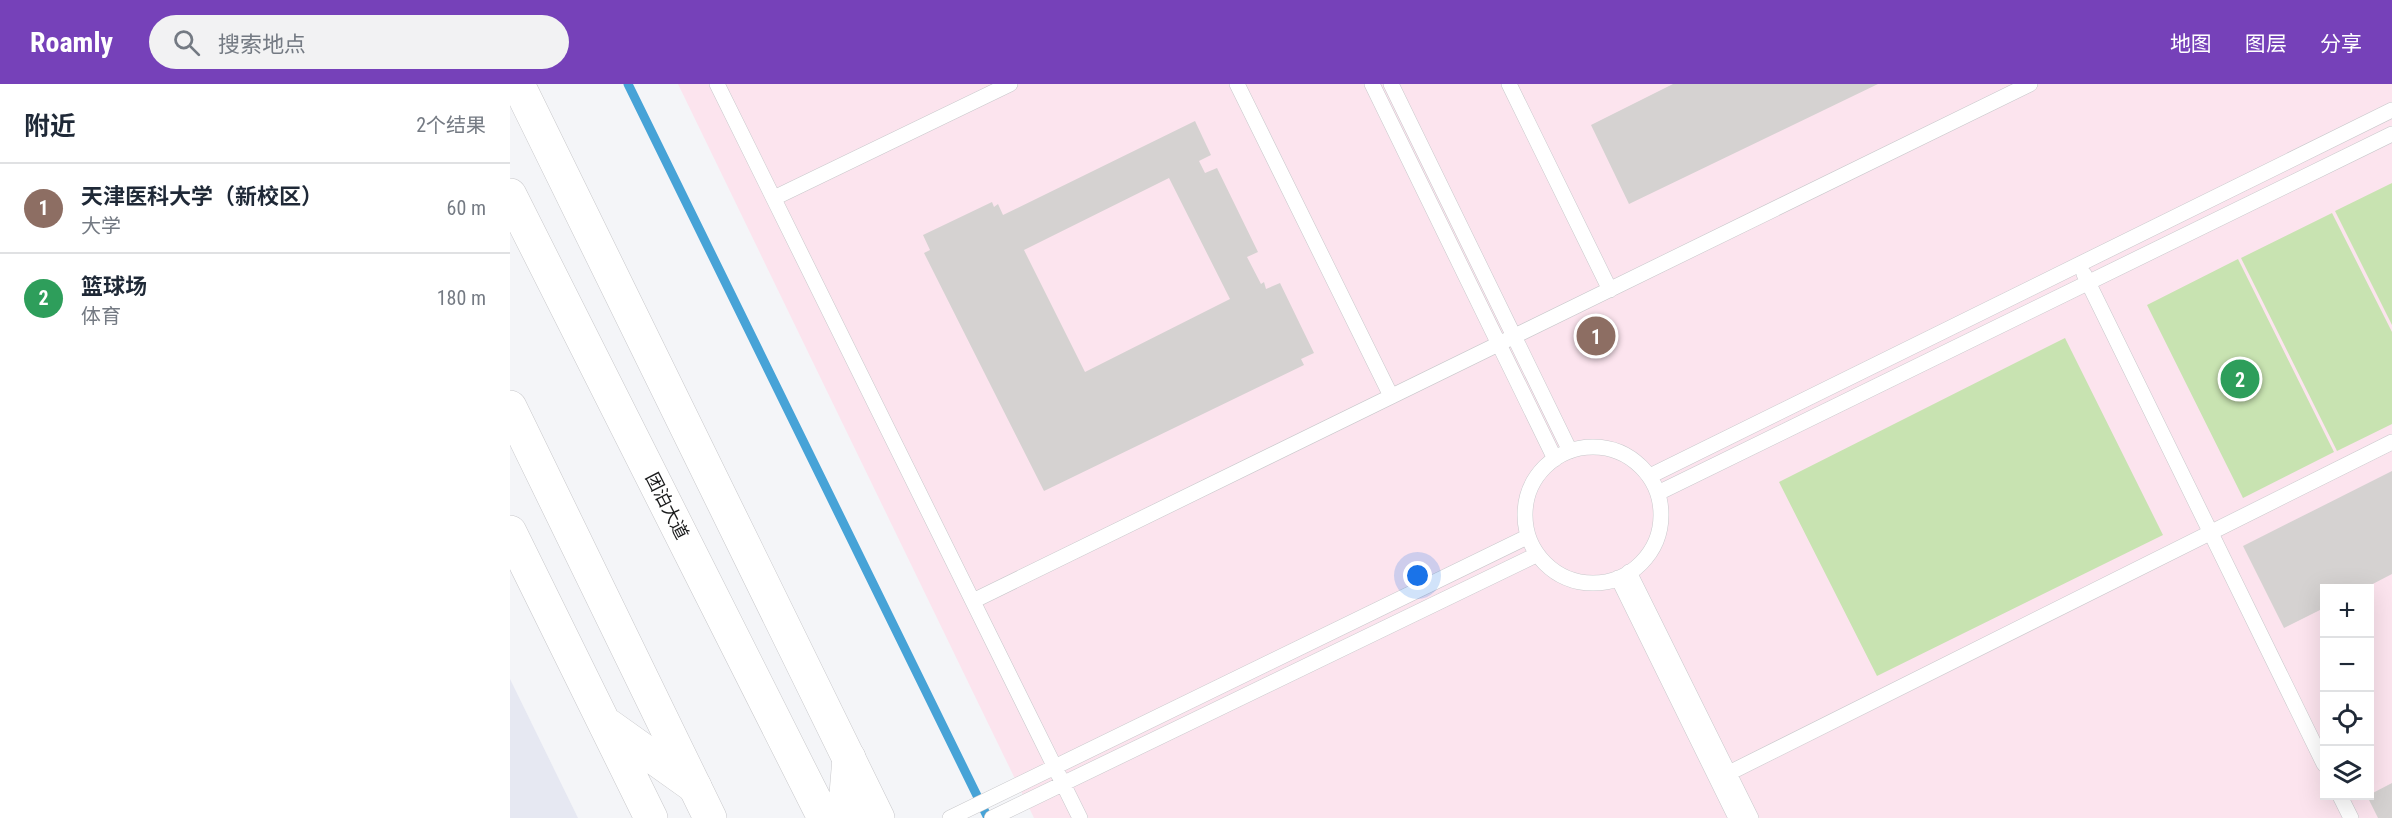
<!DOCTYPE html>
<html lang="zh">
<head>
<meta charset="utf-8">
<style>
  body { margin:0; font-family:"Roboto Condensed","Noto Sans SC",sans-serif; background:#f2f2f3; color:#1f2937 }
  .controls { position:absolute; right:18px; bottom:18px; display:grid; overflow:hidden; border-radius:0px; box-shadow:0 6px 24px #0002 }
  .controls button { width:54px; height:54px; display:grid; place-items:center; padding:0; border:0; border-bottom:2px solid #e0e1e3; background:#fff; color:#1f2937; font:30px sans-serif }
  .you { position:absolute; left:908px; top:492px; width:21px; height:21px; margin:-15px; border:4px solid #fff; border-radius:50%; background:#1a73e8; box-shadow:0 0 0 9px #1a73e833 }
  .badge { display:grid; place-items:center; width:39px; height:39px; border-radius:50%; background:#7641b9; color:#fff; font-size:20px; font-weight:700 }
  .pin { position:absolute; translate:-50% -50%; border:3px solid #fff; box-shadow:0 2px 6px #0006 }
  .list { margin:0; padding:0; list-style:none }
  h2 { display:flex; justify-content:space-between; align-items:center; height:78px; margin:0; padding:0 24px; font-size:26px }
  h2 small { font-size:20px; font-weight:400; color:#747a83 }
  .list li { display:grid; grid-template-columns:39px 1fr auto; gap:18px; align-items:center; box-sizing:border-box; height:90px; padding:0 24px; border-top:2px solid #e0e1e3 }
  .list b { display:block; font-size:22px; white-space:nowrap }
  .list p { margin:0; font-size:20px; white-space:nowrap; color:#747a83 }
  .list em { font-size:20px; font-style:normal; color:#747a83 }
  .icon { flex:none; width:33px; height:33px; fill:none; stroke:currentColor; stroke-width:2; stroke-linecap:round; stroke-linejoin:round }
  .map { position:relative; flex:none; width:1882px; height:734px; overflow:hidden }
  header { display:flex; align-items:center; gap:36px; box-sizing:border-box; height:84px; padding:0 30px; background:#7641b9; color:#fff }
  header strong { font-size:28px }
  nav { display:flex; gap:33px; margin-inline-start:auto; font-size:21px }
  .search { width:420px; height:54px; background:#f2f2f3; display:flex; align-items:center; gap:15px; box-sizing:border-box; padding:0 21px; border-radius:33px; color:#747a83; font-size:22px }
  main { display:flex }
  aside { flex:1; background:#fff }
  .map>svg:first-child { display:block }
  .built { fill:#e6e8f2 }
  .education { fill:#fce4ee; fill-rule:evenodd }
  .grass { fill:#c8e3b1 }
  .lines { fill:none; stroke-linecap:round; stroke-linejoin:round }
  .stream { stroke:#47a3d7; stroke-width:9 }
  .building { fill:#d5d2d1; fill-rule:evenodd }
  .lane-casing { stroke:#c8c8cb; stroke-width:16 }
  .secondary-casing { stroke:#c8c8cb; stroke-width:34 }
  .highway-casing { stroke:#c8c8cb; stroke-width:34 }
  .lane { stroke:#fff; stroke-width:15 }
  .secondary { stroke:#fff; stroke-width:33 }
  .highway { stroke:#fff; stroke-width:33 }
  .labels { text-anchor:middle; stroke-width:4.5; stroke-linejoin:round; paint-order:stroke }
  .street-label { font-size:18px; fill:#191a1b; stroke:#fff }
</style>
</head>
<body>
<header>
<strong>Roamly</strong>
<div class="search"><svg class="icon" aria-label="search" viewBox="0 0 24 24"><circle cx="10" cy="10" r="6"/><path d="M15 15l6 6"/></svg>搜索地点</div>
<nav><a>地图</a><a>图层</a><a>分享</a></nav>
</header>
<main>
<aside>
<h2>附近<small>2个结果</small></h2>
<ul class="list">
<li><span class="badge" style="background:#8d6e63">1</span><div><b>天津医科大学（新校区）</b><p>大学</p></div><em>60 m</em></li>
<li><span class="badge" style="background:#2e9e5b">2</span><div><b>篮球场</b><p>体育</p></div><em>180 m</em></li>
</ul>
</aside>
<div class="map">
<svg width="1882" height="734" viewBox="0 0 1882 734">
  <rect width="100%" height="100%" fill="#f4f5f8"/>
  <!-- built -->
  <path class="built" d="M 0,595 L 68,734 L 0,734 Z"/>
  <!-- education -->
  <path class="education" d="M 168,0 L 1882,0 L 1882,734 L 524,734 ZM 1814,505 L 1860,505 L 1860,712 L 1814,712 Z"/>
  <!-- grass -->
  <path class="grass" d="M 1882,99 L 1882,241 L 1825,127 Z
    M 1822,129 L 1882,248 L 1882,340 L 1827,367 L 1731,174 Z
    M 1728,175 L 1824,368 L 1733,414 L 1637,221 Z
    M 1555,254 L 1653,451 L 1367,592 L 1269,398 Z"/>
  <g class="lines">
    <!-- stream -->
    <path class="stream" d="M 118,0 L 478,734"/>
  </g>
  <!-- building -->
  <path class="building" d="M 1163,0 L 1368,0 L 1119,120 L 1081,41 Z
    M 685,37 L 701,71 L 689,77 L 695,89 L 707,84 L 748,168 L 737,173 L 751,200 L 754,198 L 756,205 L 770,199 L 804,269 L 791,275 L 794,281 L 534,407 L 414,169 L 420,166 L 413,151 L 482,118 L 484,123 L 488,120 L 493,131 ZM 659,94 L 720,215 L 575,288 L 514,166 Z
    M 1882,387 L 1882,490 L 1853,505 L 1814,505 L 1814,524 L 1774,544 L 1733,462 Z
    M 1882,699 L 1882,734 L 1868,734 L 1857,712 Z"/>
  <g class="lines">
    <!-- lane casing -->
    <g class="lane-casing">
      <path id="lane" d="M 207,0 L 570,734
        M 727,0 L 881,312
        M 862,0 L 1045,375
        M 881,0 L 1060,367
        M 999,0 L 1100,206
        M 264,114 L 500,0
        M 1574,190 L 1814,680
        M1015 431a68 68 0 1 1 136 0a68 68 0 1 1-136 0Z
        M 1140,392 L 1882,26
        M 1148,409 L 1882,50
        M 1119,488 L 1241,734
        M 1108,494 L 1226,734
        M 463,517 L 1520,0
        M 1207,695 L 1882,358
        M 1830,712 L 1841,734
        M 440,734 L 1017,453
        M 482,734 L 1026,471"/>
    </g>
    <!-- secondary casing -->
    <g class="secondary-casing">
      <path id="secondary" d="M 8,0 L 368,734
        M 0,448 L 141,734
        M 98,641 L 185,703"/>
    </g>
    <!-- highway casing -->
    <g class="highway-casing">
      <path id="highway" d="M 0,111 L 314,734
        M 0,323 L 200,734
        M 334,734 L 339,674"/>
    </g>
    <!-- lane -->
    <use href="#lane" class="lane"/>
    <!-- secondary -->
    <use href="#secondary" class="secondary"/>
    <!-- highway -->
    <use href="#highway" class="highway"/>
  </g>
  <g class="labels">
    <!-- street labels -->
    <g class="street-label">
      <text transform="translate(157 422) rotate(63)" y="6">团泊大道</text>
    </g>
  </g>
</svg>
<div class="controls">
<button>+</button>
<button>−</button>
<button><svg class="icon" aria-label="locate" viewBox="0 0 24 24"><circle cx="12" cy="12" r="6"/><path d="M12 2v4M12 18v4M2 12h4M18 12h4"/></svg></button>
<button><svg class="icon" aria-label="layers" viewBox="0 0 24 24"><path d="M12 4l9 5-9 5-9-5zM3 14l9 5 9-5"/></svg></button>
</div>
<div class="you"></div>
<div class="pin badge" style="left:1086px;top:252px;background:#8d6e63">1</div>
<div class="pin badge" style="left:1730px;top:295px;background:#2e9e5b">2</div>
</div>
</main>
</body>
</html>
